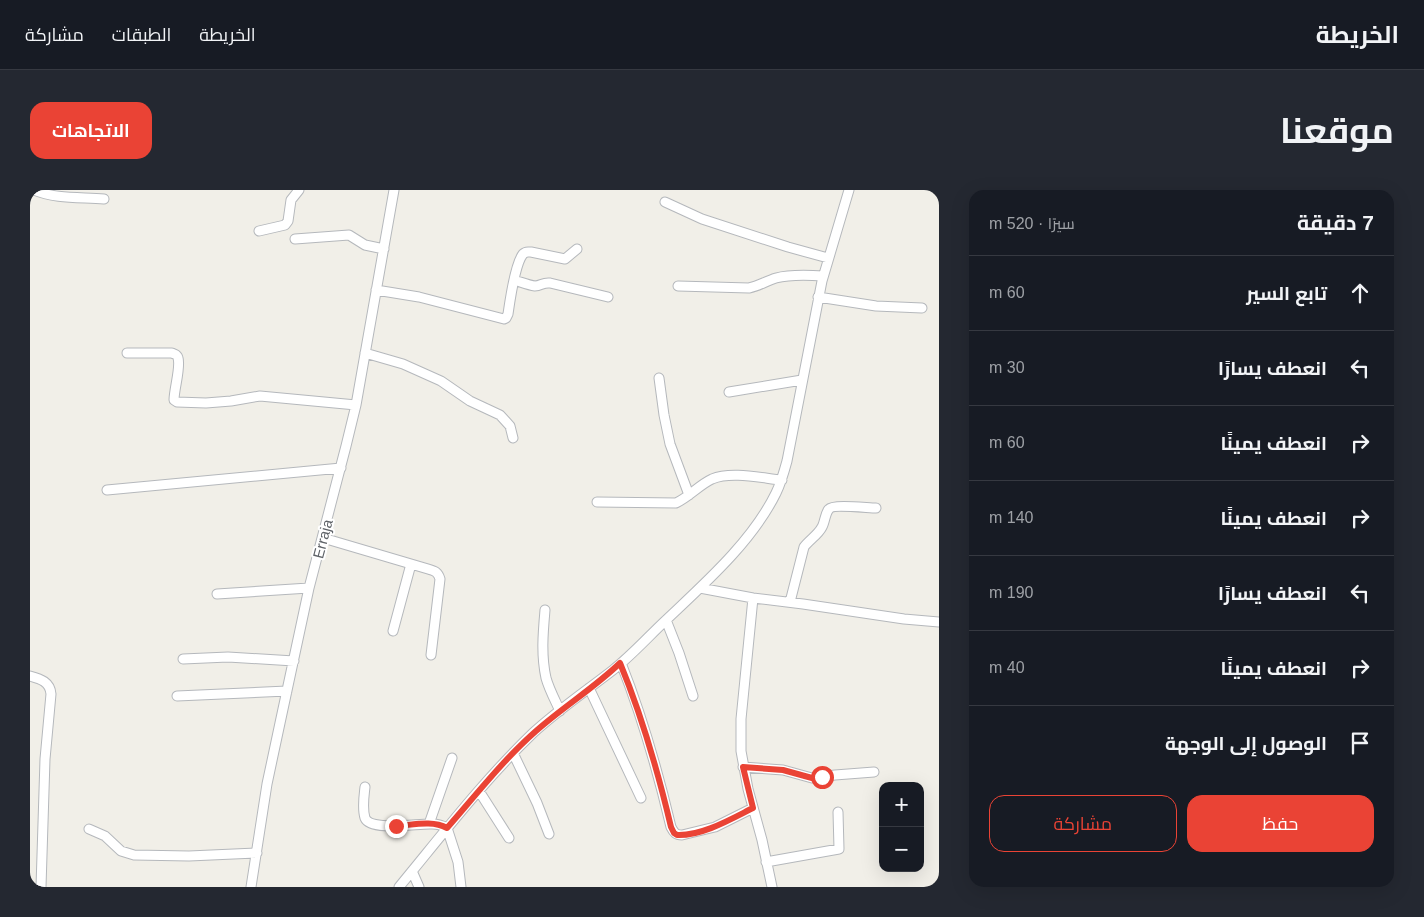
<!DOCTYPE html>
<html lang="ar">
<head>
<meta charset="utf-8">
<style>
  body { margin:0; font-family:Helvetica,Cairo,sans-serif; background:#242831; color:#f1f3f6; direction:rtl }
  .controls { position:absolute; right:15px; bottom:15px; display:grid; overflow:hidden; border-radius:10px; box-shadow:0 5px 20px #0002 }
  .controls button { width:45px; height:45px; display:grid; place-items:center; padding:0; border:0; border-bottom:1px solid #363941; background:#171b24; color:#f1f3f6; font:25px sans-serif }
  .stop { position:absolute; width:15px; height:15px; margin:-11px; border:4px solid #ea4335; border-radius:50%; background:#fff }
  .stop.end { background:#ea4335; border-color:#fff; box-shadow:0 1px 5px #0008 }
  .list { margin:0; padding:0; list-style:none }
  h2 { display:flex; justify-content:space-between; align-items:center; height:65px; margin:0; padding:0 20px; font-size:21px }
  h2 small { font-size:16px; font-weight:400; color:#9ea1a6 }
  .list li { display:grid; grid-template-columns:32px 1fr auto; gap:15px; align-items:center; box-sizing:border-box; height:75px; padding:0 20px; border-top:1px solid #363941 }
  .list b { display:block; font-size:19px; white-space:nowrap }
  .list em { font-size:16px; font-style:normal; color:#9ea1a6 }
  .actions { display:flex; gap:10px; padding:15px 20px }
  .actions a { flex:1; padding:11px 0; border:1px solid #ea4335; border-radius:15px; text-align:center; font-size:18px; color:#ea4335 }
  .actions .main { background:#ea4335; color:#fff }
  .icon { flex:none; width:28px; height:28px; fill:none; stroke:currentColor; stroke-width:2; stroke-linecap:round; stroke-linejoin:round }
  .map { position:relative; flex:none; width:909px; height:697px; overflow:hidden; direction:ltr; border-radius:15px }
  header { display:flex; align-items:center; gap:30px; box-sizing:border-box; height:70px; padding:0 25px; background:#171b24; border-bottom:1px solid #363941 }
  header strong { font-size:24px }
  nav { display:flex; gap:28px; margin-inline-start:auto; font-size:18px }
  .intro { display:flex; align-items:center; justify-content:space-between; box-sizing:border-box; height:120px; padding:0 30px }
  h1 { margin:0; font-size:35px }
  .button { padding:12px 22px; border-radius:15px; background:#ea4335; color:#fff; font-size:18px; font-weight:700 }
  main { display:flex; gap:30px; padding:0 30px }
  aside { flex:1; background:#171b24; border-radius:15px; box-shadow:0 5px 20px #0002 }
  .map>svg:first-child { display:block }
  .lines { fill:none; stroke-linecap:round; stroke-linejoin:round }
  .minor-casing { stroke:#b5b8bc; stroke-width:11 }
  .minor { stroke:#fff; stroke-width:9 }
  .route { stroke:#ea4335; stroke-width:6 }
  .labels { text-anchor:middle; stroke-width:4; stroke-linejoin:round; paint-order:stroke }
  .street-label { font-size:15px; fill:#5f6368; stroke:#fff }
</style>
</head>
<body>
<header>
<strong>الخريطة</strong>
<nav><a>الخريطة</a><a>الطبقات</a><a>مشاركة</a></nav>
</header>
<div class="intro"><h1>موقعنا</h1><a class="button">الاتجاهات</a></div>
<main>
<aside>
<h2>7 دقيقة<small>سيرًا · 520 m</small></h2>
<ul class="list">
<li><svg class="icon" aria-label="ahead" viewBox="0 0 24 24"><path d="M12 20V5M6 11l6-6 6 6"/></svg><div><b>تابع السير</b></div><em>60 m</em></li>
<li><svg class="icon" aria-label="left" viewBox="0 0 24 24"><path d="M17 20v-9H6M10 6l-5 5 5 5"/></svg><div><b>انعطف يسارًا</b></div><em>30 m</em></li>
<li><svg class="icon" aria-label="right" viewBox="0 0 24 24"><path d="M7 20v-9h11M14 6l5 5-5 5"/></svg><div><b>انعطف يمينًا</b></div><em>60 m</em></li>
<li><svg class="icon" aria-label="right" viewBox="0 0 24 24"><path d="M7 20v-9h11M14 6l5 5-5 5"/></svg><div><b>انعطف يمينًا</b></div><em>140 m</em></li>
<li><svg class="icon" aria-label="left" viewBox="0 0 24 24"><path d="M17 20v-9H6M10 6l-5 5 5 5"/></svg><div><b>انعطف يسارًا</b></div><em>190 m</em></li>
<li><svg class="icon" aria-label="right" viewBox="0 0 24 24"><path d="M7 20v-9h11M14 6l5 5-5 5"/></svg><div><b>انعطف يمينًا</b></div><em>40 m</em></li>
<li><svg class="icon" aria-label="arrive" viewBox="0 0 24 24"><path d="M6 21V4h12l-3 4 3 4H6"/></svg><div><b>الوصول إلى الوجهة</b></div></li>
</ul>
<div class="actions"><a class="main">حفظ</a><a>مشاركة</a></div>
</aside>
<div class="map">
<svg width="909" height="697" viewBox="0 0 909 697">
  <rect width="100%" height="100%" fill="#f1efe8"/>
  <g class="lines">
    <!-- minor casing -->
    <g class="minor-casing">
      <path id="minor" d="M 4,0 C 25,9 51,7 74,9
        M 635,12 L 672,29 L 758,57 L 798,68
        M 229,41 L 255,35 L 258,31 L 261,10 L 269,0
        M 265,49 L 319,45 L 335,55 L 354,59
        M 484,90 C 491,92 498,95 505,96 C 511,96 513,92 520,93 L 578,107
        M 648,96 L 719,98 C 729,96 736,91 746,88 C 761,84 778,85 793,86
        M 346,100 L 389,107 L 474,129 L 476,128 L 478,124 C 480,110 485,74 493,64 C 496,61 497,62 501,62 L 535,69 L 547,59
        M 788,107 L 846,116 L 892,118
        M 97,163 L 142,163 C 146,165 147,164 148,168 C 151,177 144,199 144,210 L 147,212 L 176,213 L 201,211 L 230,206 L 326,215
        M 335,163 L 373,174 L 411,191 L 440,211 L 470,225 L 480,236 L 483,248
        M 629,188 L 634,225 L 640,254 L 659,305
        M 699,202 L 772,190
        M 77,300 L 311,278
        M 567,312 L 646,313 C 659,307 669,295 682,289 C 701,281 731,288 752,290
        M 293,348 L 398,379 C 405,381 408,382 410,389 L 401,465
        M 670,398 L 723,408 L 773,414 L 874,429 L 909,432
        M 187,404 L 279,398
        M 723,408 L 711,529 L 711,561 L 718,599 L 732,650 L 742,697
        M 760,412 L 774,357 C 779,350 788,345 792,337 C 795,332 795,323 799,319 C 803,314 838,318 846,318
        M 515,420 C 513,443 511,465 516,488 C 519,499 525,510 530,521
        M 636,430 L 649,463 L 663,506
        M 363,441 L 381,374
        M 153,469 L 198,467 L 264,471
        M 591,473 C 612,526 628,582 641,637 C 644,643 646,645 652,645 L 685,637 L 723,618
        M 0,486 C 11,489 20,492 21,504 L 15,569 L 11,697
        M 559,498 L 611,608
        M 147,506 L 257,501
        M 483,563 L 507,613 L 519,644
        M 713,577 L 753,580 L 782,588 L 805,585 L 844,582
        M 335,597 C 334,606 332,618 335,628 C 341,642 389,633 402,634 C 408,634 412,635 417,638 L 428,672 L 431,697
        M 449,601 L 479,648
        M 399,634 L 422,568
        M 59,639 L 75,646 L 91,661 L 104,665 L 159,666 L 227,663
        M 736,672 L 809,659 L 808,622
        M 382,681 L 389,697
        M 221,697 L 237,594 L 250,533 L 279,398 L 316,256 L 326,215 L 364,0
        M 369,697 C 412,645 454,590 503,543 C 528,520 556,501 583,480 C 602,465 618,447 635,431 C 674,394 722,352 746,303 C 751,293 754,282 757,271 L 792,91 L 819,0"/>
    </g>
    <!-- minor -->
    <use href="#minor" class="minor"/>
  </g>
  <g class="lines">
    <!-- route -->
    <path class="route" d="M 366,636 C 383,635 402,630 417,638 C 446,605 473,570 506,541 C 533,517 564,498 590,473 C 612,526 628,582 641,637 L 644,643 L 647,645 C 672,646 701,629 723,618 L 713,577 L 753,580 L 782,588 L 792,587"/>
  </g>
  <g class="labels">
    <!-- street labels -->
    <g class="street-label">
      <text transform="translate(293 349) rotate(-75)" y="5">Erraja</text>
    </g>
  </g>
</svg>
<div class="controls">
<button>+</button>
<button>−</button>
</div>
<div class="stop" style="left:792px;top:587px"></div>
<div class="stop end" style="left:366px;top:636px"></div>
</div>
</main>
</body>
</html>
